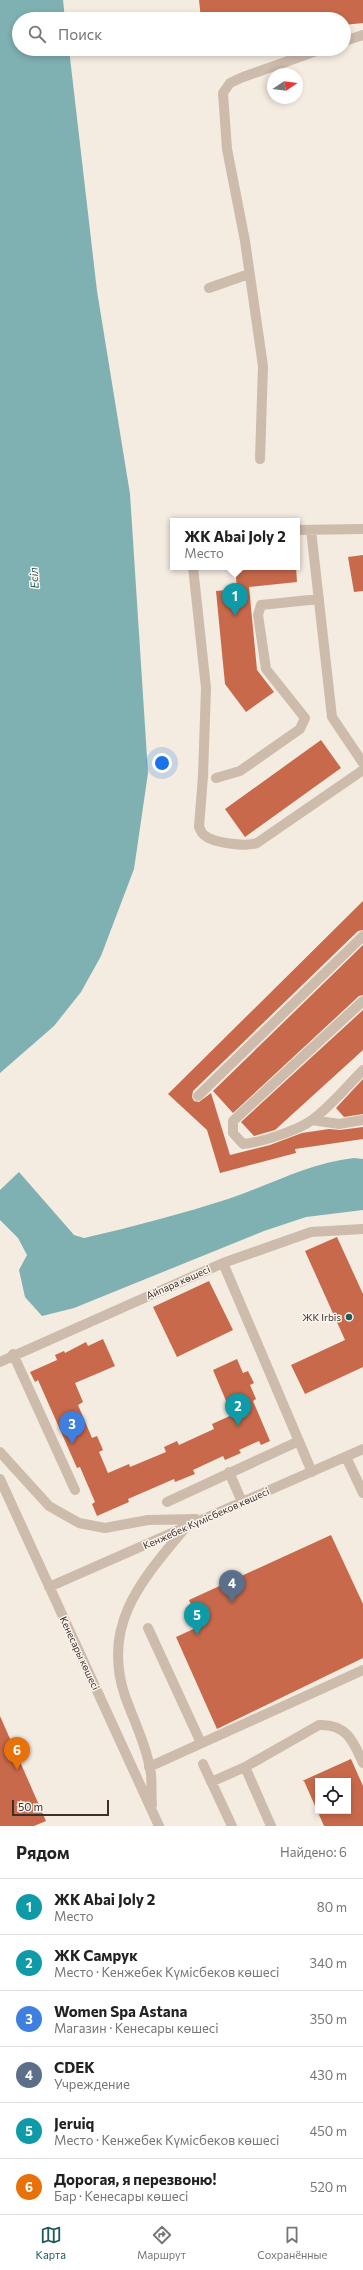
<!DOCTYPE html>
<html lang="ru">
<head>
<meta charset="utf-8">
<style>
  body { margin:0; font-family:Commissioner,sans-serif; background:#f6f6f6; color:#222 }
  .controls { position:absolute; right:12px; bottom:12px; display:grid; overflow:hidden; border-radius:0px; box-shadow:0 2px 6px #0003 }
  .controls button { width:36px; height:36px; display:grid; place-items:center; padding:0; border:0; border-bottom:1px solid #e0e0e0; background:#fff; color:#222; font:20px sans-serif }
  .compass { position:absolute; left:267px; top:68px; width:36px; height:36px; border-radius:50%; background:#fff; box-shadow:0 2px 6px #0003; rotate:77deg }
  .scale { position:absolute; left:12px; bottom:10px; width:97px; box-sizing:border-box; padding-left:4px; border:2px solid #3b302b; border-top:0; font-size:11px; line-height:14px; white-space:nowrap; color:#3b302b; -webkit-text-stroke:3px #fbf5ee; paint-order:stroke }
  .you { position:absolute; left:162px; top:763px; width:14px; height:14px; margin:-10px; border:3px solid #fff; border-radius:50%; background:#1a73e8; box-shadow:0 0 0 6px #1a73e833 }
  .badge { display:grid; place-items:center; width:26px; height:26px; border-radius:50%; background:#1f5a5e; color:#fff; font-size:13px; font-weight:700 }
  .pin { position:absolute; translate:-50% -33px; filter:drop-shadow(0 1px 2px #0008) }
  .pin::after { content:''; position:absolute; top:21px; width:14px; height:12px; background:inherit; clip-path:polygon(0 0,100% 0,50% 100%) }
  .popup { position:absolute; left:170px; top:518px; width:130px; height:52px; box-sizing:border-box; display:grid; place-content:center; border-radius:0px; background:#fff; filter:drop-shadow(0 1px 3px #0005); font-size:13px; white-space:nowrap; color:#767676 }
  .popup b { font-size:15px; color:#222 }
  .popup::after { content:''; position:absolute; left:50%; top:100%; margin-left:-8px; border:8px solid transparent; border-top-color:#fff }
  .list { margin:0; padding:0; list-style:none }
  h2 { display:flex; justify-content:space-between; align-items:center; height:52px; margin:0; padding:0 16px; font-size:17px }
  h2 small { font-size:13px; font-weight:400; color:#767676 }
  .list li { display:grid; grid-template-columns:26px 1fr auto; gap:12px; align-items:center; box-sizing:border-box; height:56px; padding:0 16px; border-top:1px solid #e0e0e0 }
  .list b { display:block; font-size:15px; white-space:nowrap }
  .list p { margin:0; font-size:13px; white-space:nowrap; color:#767676 }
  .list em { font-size:13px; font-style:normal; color:#767676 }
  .icon { flex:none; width:22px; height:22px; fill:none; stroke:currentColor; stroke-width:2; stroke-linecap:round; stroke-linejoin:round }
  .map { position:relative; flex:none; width:363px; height:1826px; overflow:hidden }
  .search { position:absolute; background:#fff; box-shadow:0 2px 6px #0003; left:12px; right:12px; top:12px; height:44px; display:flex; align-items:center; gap:10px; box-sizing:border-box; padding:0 14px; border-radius:22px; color:#767676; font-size:15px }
  .sheet { height:388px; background:#fff }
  nav { display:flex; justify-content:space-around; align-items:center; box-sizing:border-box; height:56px; border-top:1px solid #e0e0e0; background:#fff; font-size:11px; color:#767676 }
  nav a { display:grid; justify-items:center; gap:2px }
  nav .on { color:#1f5a5e }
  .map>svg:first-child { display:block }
  .water { fill:#7fb0b2 }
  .building { fill:#c8694b; fill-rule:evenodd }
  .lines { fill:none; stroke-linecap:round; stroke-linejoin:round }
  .minor { stroke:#cdbbac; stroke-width:10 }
  .poi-dot { fill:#1f5a5e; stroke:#fbf5ee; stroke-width:1.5 }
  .labels { text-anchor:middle; stroke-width:3; stroke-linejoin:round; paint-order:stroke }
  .street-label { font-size:10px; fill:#3b302b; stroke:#fbf5ee }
  .poi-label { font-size:10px; fill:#3b302b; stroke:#fbf5ee; text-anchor:end }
  .water-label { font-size:11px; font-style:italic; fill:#1f5a5e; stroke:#fbf5ee }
</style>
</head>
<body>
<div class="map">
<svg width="363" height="1826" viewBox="0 0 363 1826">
  <rect width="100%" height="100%" fill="#f4ebe1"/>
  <!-- water -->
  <path class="water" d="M 0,0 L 63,0 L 65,19 L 19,19 L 19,49 L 69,49 L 97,291 L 130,494 L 148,773 L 134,869 L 101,956 L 81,992 L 54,1026 L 0,1073 Z
    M 354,1158 L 363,1159 L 363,1210 L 306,1217 L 264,1231 L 74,1308 L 42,1316 L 25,1297 L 19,1270 L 27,1255 L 18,1238 L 0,1220 L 0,1190 L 19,1172 L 74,1235 L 84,1238 C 132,1227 181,1214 228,1199 C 270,1185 309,1163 354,1158 Z"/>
  <!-- building -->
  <path class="building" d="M 199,0 L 363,0 L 363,23 L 344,25 L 344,19 L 201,19 Z
    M 363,555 L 363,591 L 354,592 L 348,557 Z
    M 235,567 L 296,567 L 297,582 L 249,587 L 257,670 L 274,692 L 246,712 L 225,684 L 216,591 L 237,589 Z
    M 321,740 L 341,768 L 245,837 L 225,809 Z
    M 363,901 L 363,930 L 358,931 L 193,1091 L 192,1097 L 194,1101 L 199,1102 L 211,1093 L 230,1155 L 270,1145 L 302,1133 L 329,1129 L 340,1130 L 363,1127 L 363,1139 L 295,1149 L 296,1153 L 220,1173 L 207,1130 L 168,1094 Z
    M 363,945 L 363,995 L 359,996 L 233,1113 L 213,1091 Z
    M 363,1010 L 363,1050 L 275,1130 L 254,1136 L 241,1122 Z
    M 363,1079 L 363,1114 L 344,1117 L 336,1108 Z
    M 337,1237 L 363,1294 L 363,1367 L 305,1394 L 291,1365 L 345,1340 L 305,1251 Z
    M 209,1281 L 233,1330 L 177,1357 L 153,1307 Z
    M 103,1339 L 115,1366 L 75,1383 L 83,1402 L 78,1405 L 92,1438 L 97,1436 L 103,1450 L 99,1452 L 108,1473 L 129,1464 L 130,1467 L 166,1452 L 164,1447 L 177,1441 L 179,1445 L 214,1429 L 212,1424 L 232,1415 L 213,1370 L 237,1359 L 243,1373 L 248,1371 L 254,1383 L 250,1385 L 256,1399 L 253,1401 L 270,1441 L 261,1445 L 259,1441 L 239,1450 L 241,1453 L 225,1460 L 223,1456 L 193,1470 L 195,1474 L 175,1482 L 174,1479 L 128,1499 L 129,1502 L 97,1516 L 92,1504 L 95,1502 L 80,1467 L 77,1468 L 38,1380 L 35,1382 L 30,1372 L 57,1360 L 55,1355 L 64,1351 L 65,1353 L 86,1342 L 88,1346 Z
    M 331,1535 L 363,1604 L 363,1658 L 217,1729 L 176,1637 L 200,1626 L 189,1600 Z
    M 0,1716 L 46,1821 L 34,1826 L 0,1826 Z
    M 351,1759 L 363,1786 L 363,1826 L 324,1826 L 304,1781 L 302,1781 ZM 318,1781 L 348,1781 L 348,1811 L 318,1811 Z"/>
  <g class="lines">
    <!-- minor -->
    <path class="minor" d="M 344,41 L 363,35
      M 209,288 L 249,274
      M 260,459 L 263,366 L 245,241 L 227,149 L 223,93 L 230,83 L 243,77 L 322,49
      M 297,530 L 363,529
      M 311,530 L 332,717 L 363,763
      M 193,567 L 206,688 L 203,776 L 199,827 C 201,830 201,833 204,835 C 213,843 246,847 257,843 L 363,770
      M 216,778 L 240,771 L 300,729 L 305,718 L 266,669 L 258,615 L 261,605 L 319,599
      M 363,1001 L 233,1121 L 233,1133 L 243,1144 C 259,1143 299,1130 312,1120 C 331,1106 347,1086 363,1070
      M 198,1096 L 363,936
      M 312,1120 L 339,1124 L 363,1120
      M 223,1263 L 312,1472
      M 13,1354 L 75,1490
      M 0,1362 L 223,1263 L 311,1232 L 363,1229
      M 0,1452 L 49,1506 L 79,1523 L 105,1528 L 148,1520 L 196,1519
      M 346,1457 L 363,1493
      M 229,1472 L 242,1502
      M 0,1479 L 159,1826
      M 167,1502 L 299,1441
      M 49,1587 L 363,1449
      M 148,1628 L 201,1743
      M 203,1764 L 232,1826
      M 149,1767 L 363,1670
      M 245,1767 L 271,1826
      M 211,1782 L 245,1767 L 319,1725 C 346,1724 353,1740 363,1763
      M 152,1805 C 151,1795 152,1784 151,1774 C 147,1747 134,1721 125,1696 C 101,1624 142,1580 185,1528"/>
  </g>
  <!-- markers -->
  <circle class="poi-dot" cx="349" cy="1317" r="4"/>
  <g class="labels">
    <!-- street labels -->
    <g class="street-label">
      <text transform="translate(178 1282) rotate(-24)" y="4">Айпара көшесі</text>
      <text transform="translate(206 1518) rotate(-24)" y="4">Кенжебек Күмісбеков көшесі</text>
      <text transform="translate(80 1653) rotate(65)" y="4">Кенесары көшесі</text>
    </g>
    <!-- poi labels -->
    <g class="poi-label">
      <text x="341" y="1321">ЖК Irbis</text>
    </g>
    <!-- water labels -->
    <g class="water-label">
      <text transform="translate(34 578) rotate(-94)" y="4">Есіл</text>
    </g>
  </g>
</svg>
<div class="controls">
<button><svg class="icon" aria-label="locate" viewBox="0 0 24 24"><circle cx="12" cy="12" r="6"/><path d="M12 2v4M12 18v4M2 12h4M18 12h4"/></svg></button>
</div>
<svg class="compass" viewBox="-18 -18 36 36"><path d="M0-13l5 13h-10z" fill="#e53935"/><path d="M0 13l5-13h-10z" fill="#767676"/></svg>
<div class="scale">50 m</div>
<div class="you"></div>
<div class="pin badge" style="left:235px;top:616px;background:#0f9aa8">1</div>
<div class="popup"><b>ЖК Abai Joly 2</b>Место</div>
<div class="pin badge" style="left:238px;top:1426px;background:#0f9aa8">2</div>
<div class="pin badge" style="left:72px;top:1444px;background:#3f7fe0">3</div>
<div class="pin badge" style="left:232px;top:1603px;background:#5c6f8a">4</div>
<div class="pin badge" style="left:197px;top:1635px;background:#0f9aa8">5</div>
<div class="pin badge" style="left:17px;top:1770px;background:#e8710a">6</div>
<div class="search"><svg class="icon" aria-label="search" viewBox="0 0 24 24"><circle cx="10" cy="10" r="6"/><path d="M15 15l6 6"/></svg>Поиск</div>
</div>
<section class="sheet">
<h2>Рядом<small>Найдено: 6</small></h2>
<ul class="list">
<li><span class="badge" style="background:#0f9aa8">1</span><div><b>ЖК Abai Joly 2</b><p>Место</p></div><em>80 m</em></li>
<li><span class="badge" style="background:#0f9aa8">2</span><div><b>ЖК Самрук</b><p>Место · Кенжебек Күмісбеков көшесі</p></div><em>340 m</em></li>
<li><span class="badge" style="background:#3f7fe0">3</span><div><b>Women Spa Astana</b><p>Магазин · Кенесары көшесі</p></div><em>350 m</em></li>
<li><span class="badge" style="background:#5c6f8a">4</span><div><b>CDEK</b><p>Учреждение</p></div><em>430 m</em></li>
<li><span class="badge" style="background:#0f9aa8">5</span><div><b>Jeruiq</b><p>Место · Кенжебек Күмісбеков көшесі</p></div><em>450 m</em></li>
<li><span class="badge" style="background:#e8710a">6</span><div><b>Дорогая, я перезвоню!</b><p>Бар · Кенесары көшесі</p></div><em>520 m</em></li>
</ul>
</section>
<nav>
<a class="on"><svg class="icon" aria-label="map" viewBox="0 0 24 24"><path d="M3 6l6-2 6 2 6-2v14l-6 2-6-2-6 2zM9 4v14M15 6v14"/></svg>Карта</a>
<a><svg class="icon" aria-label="directions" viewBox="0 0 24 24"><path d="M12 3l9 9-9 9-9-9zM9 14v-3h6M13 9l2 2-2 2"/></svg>Маршрут</a>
<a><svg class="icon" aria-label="saved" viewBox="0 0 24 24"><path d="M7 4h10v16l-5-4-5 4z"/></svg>Сохранённые</a>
</nav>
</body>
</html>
